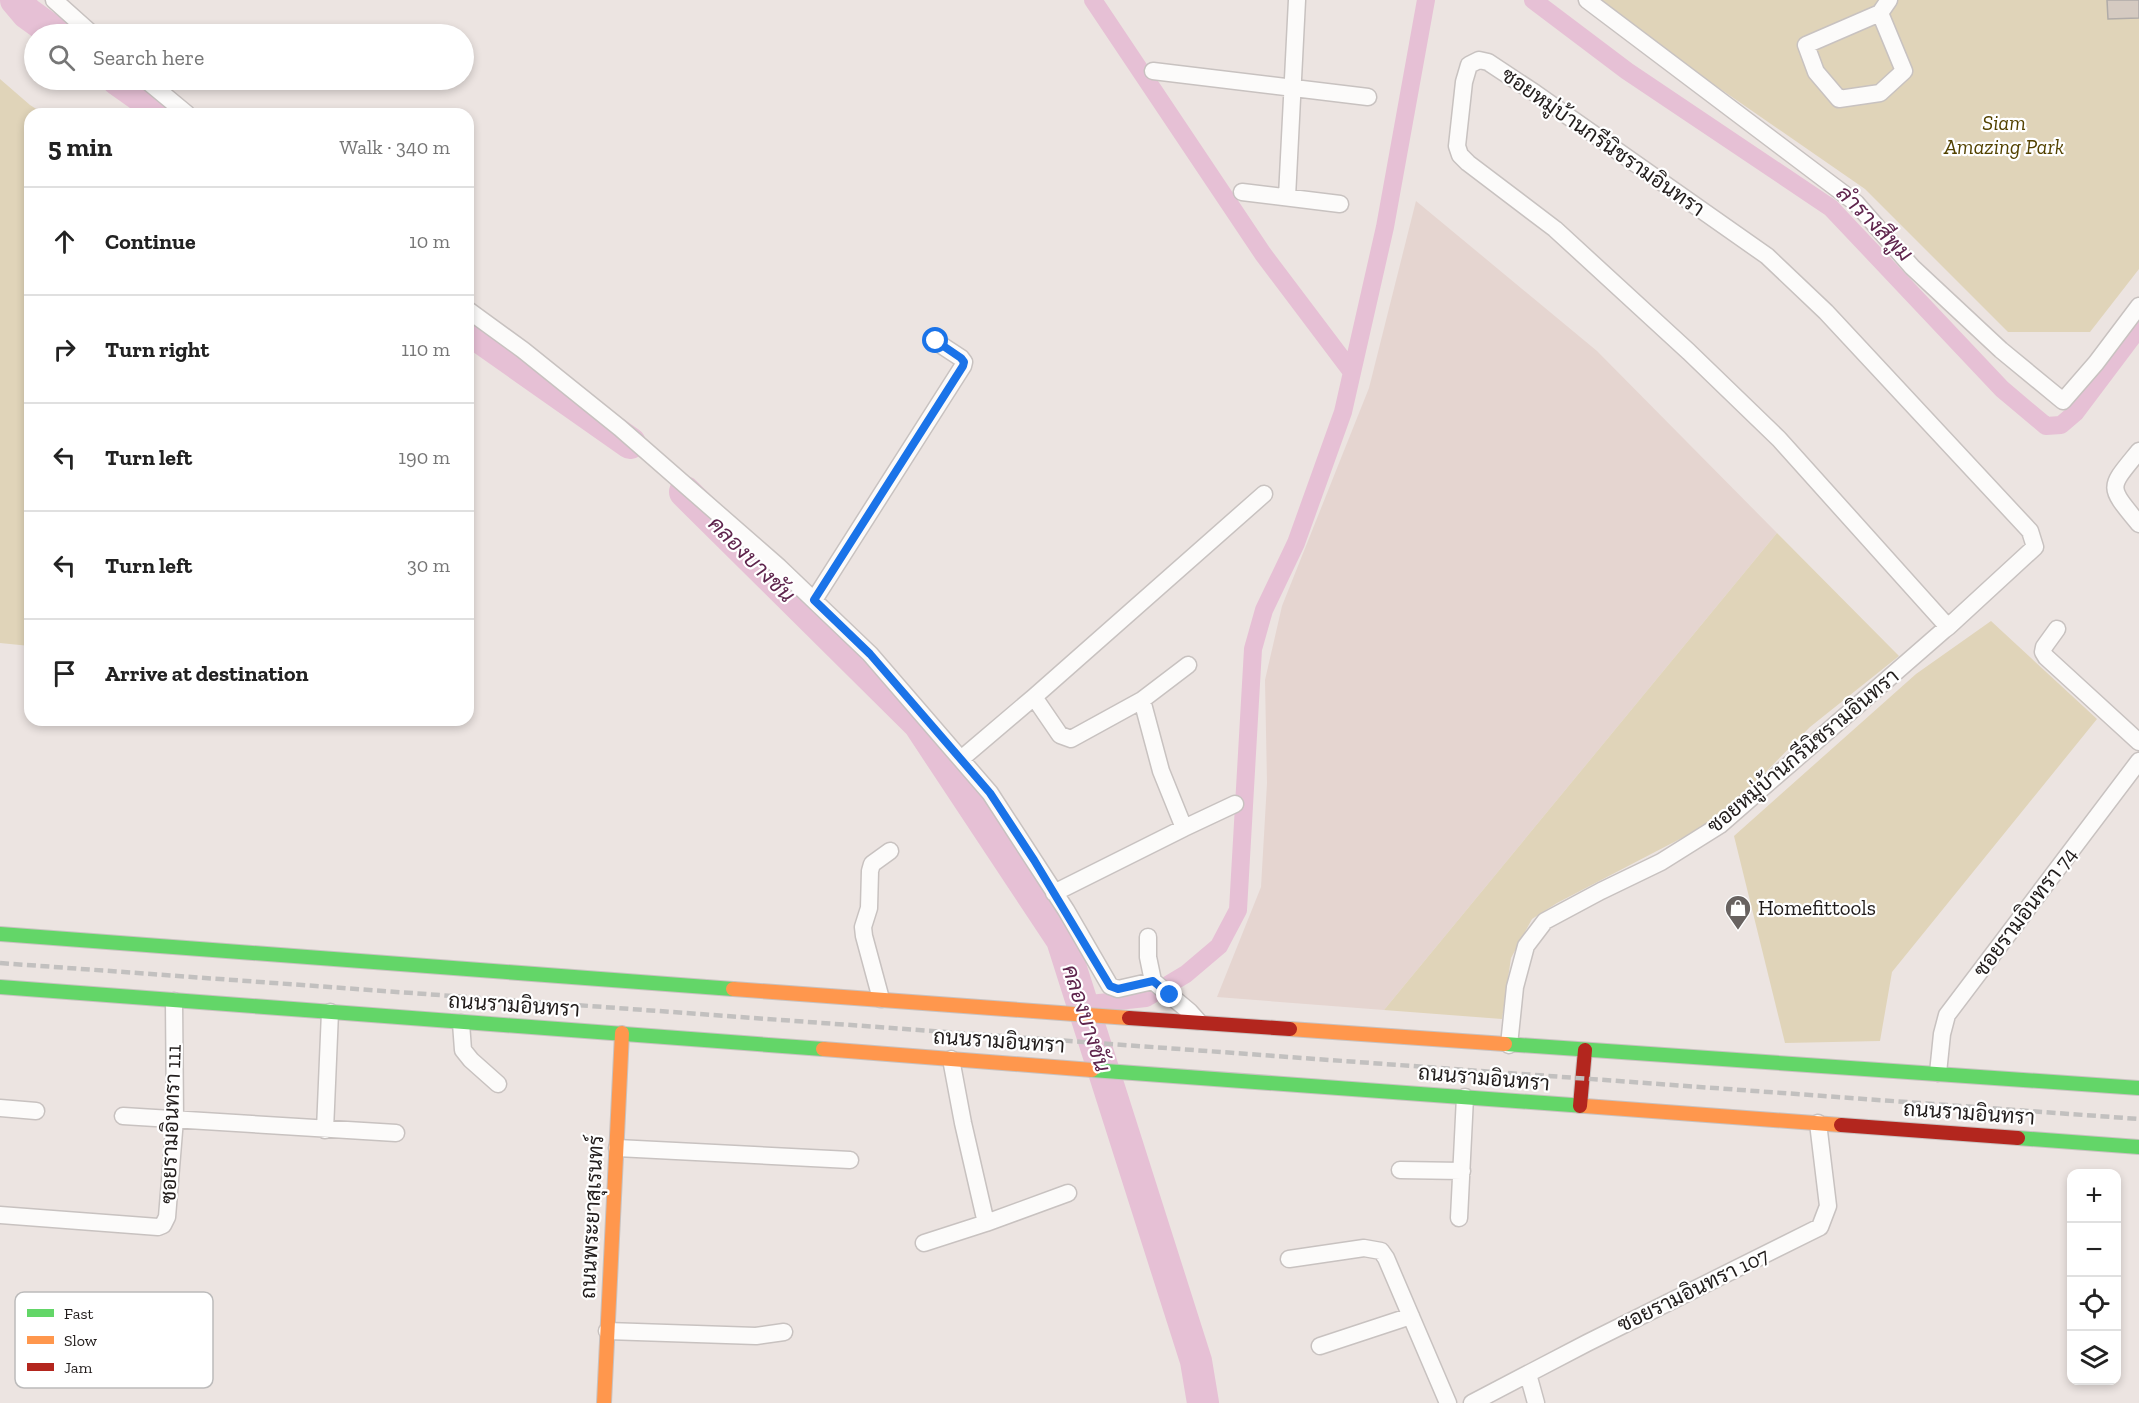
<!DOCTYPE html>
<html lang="en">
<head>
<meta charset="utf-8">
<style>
  body { margin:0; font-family:"Zilla Slab",Sarabun,serif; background:#f6f6f6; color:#222 }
  .controls { position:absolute; right:18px; bottom:18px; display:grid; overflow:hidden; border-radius:12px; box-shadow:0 3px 9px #0003 }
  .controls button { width:54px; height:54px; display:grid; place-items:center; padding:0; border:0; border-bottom:2px solid #e0e0e0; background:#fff; color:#222; font:30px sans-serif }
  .stop { position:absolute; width:18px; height:18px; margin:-14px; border:4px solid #1a73e8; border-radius:50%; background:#fff }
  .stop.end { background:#1a73e8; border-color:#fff; box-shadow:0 2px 6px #0008 }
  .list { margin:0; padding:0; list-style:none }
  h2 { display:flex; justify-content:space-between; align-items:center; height:78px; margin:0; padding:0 24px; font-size:26px }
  h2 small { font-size:20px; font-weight:400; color:#767676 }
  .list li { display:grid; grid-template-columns:39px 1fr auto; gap:18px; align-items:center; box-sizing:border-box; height:108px; padding:0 24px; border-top:2px solid #e0e0e0 }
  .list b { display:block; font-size:22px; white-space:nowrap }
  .list em { font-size:20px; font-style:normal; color:#767676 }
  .icon { flex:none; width:33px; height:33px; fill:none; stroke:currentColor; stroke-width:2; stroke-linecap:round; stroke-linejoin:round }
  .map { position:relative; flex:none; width:2139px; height:1403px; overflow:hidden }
  .search { position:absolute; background:#fff; box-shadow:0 3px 9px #0003; left:24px; top:24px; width:450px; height:66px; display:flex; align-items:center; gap:15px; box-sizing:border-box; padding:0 21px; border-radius:33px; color:#767676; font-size:22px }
  .panel { position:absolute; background:#fff; box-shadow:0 3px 9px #0003; left:24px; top:108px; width:450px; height:618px; border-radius:18px }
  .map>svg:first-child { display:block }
  .built { fill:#e5d5d0 }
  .green { fill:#e0d4b9 }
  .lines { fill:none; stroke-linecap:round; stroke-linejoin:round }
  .canal { stroke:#e6c0d5; stroke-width:18 }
  .river { stroke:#e6c0d5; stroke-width:32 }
  .building { fill:#d5cac1; stroke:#b0aba8; stroke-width:1.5 }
  .street-casing { stroke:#c8c2c0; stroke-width:19 }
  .fast-casing { stroke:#c8c2c0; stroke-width:16 }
  .slow-casing { stroke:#c8c2c0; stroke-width:16 }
  .jam-casing { stroke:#c8c2c0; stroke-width:16 }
  .street { stroke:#fcfbfa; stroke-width:16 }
  .fast { stroke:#63d668; stroke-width:14 }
  .slow { stroke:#ff974d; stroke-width:14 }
  .jam { stroke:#b3261e; stroke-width:14 }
  .rail { stroke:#c2c0bf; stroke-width:4.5; stroke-dasharray:9 4.5; stroke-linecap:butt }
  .route { stroke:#1a73e8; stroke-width:8 }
  .labels { text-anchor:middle; stroke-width:4.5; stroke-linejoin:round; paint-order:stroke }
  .park-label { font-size:21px; font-style:italic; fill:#534200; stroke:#fff }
  .street-label { font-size:21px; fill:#211c1b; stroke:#fff }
  .poi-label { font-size:21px; fill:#211c1b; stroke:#fff; text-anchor:start }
  .water-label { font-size:22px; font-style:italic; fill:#5f254d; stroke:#fff }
  .key { fill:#fff; stroke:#bcbbbb; stroke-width:1.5 }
  .key-label { font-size:16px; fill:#211c1b }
</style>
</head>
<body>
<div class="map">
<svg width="2139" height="1403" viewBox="0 0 2139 1403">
  <rect width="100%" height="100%" fill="#ece4e1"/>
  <!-- built -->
  <path class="built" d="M 1416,201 L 1597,351 L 1777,533 L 1384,1010 L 1217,997 L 1261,887 L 1267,783 L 1265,680 L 1282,606 L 1369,388 Z"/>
  <!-- green -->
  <path class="green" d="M 1592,0 L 2139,0 L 2139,269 L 2090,332 L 2008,332 L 1865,189 Z
    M 0,79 L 30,105 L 44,114 L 30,114 L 30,646 L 0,643 Z
    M 1777,533 L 1899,656 L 1810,727 L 1750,788 L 1701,828 L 1557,903 L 1532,919 L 1511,958 L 1502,1019 L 1384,1010 Z
    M 1991,621 L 2097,719 L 1892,972 L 1880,1041 L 1785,1043 L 1734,836 L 1916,674 Z"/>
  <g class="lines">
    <!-- canal -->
    <path class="canal" d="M 1093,0 L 1263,254 L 1352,372
      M 1533,0 L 1627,71 L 1831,208 L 2002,389 L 2046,426 L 2061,425 L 2075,413 L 2139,328
      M 1090,1004 L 1146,998 L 1186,974 L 1219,946 L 1238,910 L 1253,649 L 1264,610 L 1296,543 L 1343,412 L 1385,227 L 1426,0"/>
    <!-- river -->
    <path class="river" d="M 16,0 L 27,13 L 56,34
      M 118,80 L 166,114
      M 468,329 L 630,443
      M 685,492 L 919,724 L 1062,940 L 1196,1361 L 1203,1403"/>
  </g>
  <!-- building -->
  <path class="building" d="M 2107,0 L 2139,0 L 2139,18 L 2108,19 Z"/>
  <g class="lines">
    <!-- street casing -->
    <g class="street-casing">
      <path id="street" d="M 54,0 L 92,34
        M 1587,0 L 1856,203 L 1912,267 L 2001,350 L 2063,401 L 2096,363 L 2139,306
        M 1880,13 L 1904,71 L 1880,93 L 1839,99 L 1816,72 L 1806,45 L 1880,13 L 1889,0
        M 1153,71 L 1368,97
        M 146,80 L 187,114
        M 1242,192 L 1340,204
        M 1287,197 L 1297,0
        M 468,310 L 523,350 L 620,428 L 779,567 L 870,654 L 990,793 L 1066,910 L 1110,986 L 1118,989 L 1153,981 L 1190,1012 L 1198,1021
        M 2139,451 C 2108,489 2107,485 2139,524
        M 814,600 L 963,366 L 964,362 L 961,358 L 935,341
        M 2057,629 L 2044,647 L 2043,652 L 2046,657 L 2139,742
        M 1034,697 L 1060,735 L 1071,739 L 1142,700
        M 961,759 L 1034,697 L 1264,494
        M 1184,828 L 1161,771 L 1142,700 L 1188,665
        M 1054,893 L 1184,828 L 1235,804
        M 1148,937 L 1148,957 L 1153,981
        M 881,999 L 864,936 L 863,927 L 869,908 L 870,871 L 872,864 L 890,851
        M 461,1023 L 463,1050 L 471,1060 L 498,1084
        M 1509,1045 L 1515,987 L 1526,946 L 1545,921 L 1601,891 L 1661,862 L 1720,825 L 1944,630 L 1948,627 L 2035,547 L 2030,531 L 1826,312 L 1767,256 L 1535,93 L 1488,62 L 1479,60 L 1469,65 L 1464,82 L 1457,146 L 1460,155 L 1468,163 L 1555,229 L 1689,352 L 1779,439 L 1948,627
        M 951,1059 L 963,1123 L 986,1223
        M 1938,1073 L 1942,1034 L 1947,1015 L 2139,761
        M 0,1108 L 36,1111
        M 123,1116 L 396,1133
        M 325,1130 L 330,1012
        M 617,1148 L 850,1160
        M 1400,1170 L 1462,1171
        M 0,1215 L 158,1227 L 163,1225 L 167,1217 L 175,1119 L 174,1001
        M 1459,1218 L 1465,1097
        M 924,1243 L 986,1223 L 1068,1193
        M 1289,1259 L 1364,1248 L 1381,1251 L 1386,1258 L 1448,1403
        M 607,1331 L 756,1336 L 784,1332
        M 1320,1346 L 1411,1316
        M 1528,1374 L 1536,1403
        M 1472,1403 L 1587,1343 L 1820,1227 L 1828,1206 L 1818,1123"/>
    </g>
    <!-- fast casing -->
    <g class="fast-casing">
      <path id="fast" d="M 0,934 L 733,989
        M 0,987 L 823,1049
        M 1505,1044 L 2139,1088
        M 1092,1070 L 1585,1106
        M 2018,1138 L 2139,1147"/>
    </g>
    <!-- slow casing -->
    <g class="slow-casing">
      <path id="slow" d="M 733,989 L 1129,1018
        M 1290,1029 L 1505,1044
        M 823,1049 L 1092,1070
        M 1585,1106 L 1841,1125
        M 604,1403 L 622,1033"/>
    </g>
    <!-- jam casing -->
    <g class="jam-casing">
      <path id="jam" d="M 1129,1018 L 1290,1029
        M 1580,1106 L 1585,1050
        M 1841,1125 L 2018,1138"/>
    </g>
    <!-- street -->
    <use href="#street" class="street"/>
    <!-- fast -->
    <use href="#fast" class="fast"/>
    <!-- slow -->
    <use href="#slow" class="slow"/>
    <!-- jam -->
    <use href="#jam" class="jam"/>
    <!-- rail -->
    <path class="rail" d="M 0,963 L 2139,1119"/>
  </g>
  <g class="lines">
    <!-- route -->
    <path class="route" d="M 936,341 L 961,358 L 964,362 L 963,366 L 814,600 L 870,654 L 990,793 L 1034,860 L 1110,986 L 1118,989 L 1153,981 L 1170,995"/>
  </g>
  <!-- icons -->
  <defs>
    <g id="shop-pin" transform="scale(1.35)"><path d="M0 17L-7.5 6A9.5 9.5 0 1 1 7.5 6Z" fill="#686260" stroke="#fff"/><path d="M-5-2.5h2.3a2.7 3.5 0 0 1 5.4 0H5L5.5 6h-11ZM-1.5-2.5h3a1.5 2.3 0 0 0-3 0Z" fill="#fff"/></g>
  </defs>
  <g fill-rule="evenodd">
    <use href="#shop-pin" x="1738" y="908"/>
  </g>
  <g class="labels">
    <!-- park labels -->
    <g class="park-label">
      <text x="2004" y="130">Siam<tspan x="2004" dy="24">Amazing Park</tspan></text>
    </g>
    <!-- street labels -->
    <g class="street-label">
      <text transform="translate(1603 142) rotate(35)" y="7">ซอยหมู่บ้านกรีนิชรามอินทรา</text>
      <text transform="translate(1803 751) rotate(-40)" y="7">ซอยหมู่บ้านกรีนิชรามอินทรา</text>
      <text transform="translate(2025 912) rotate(-53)" y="7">ซอยรามอินทรา 74</text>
      <text transform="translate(514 1005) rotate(4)" y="7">ถนนรามอินทรา</text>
      <text transform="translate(999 1041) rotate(4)" y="7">ถนนรามอินทรา</text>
      <text transform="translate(1484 1078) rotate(5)" y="7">ถนนรามอินทรา</text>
      <text transform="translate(1969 1113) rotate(4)" y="7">ถนนรามอินทรา</text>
      <text transform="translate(171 1124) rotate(-88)" y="7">ซอยรามอินทรา 111</text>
      <text transform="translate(592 1217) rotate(-87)" y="7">ถนนพระยาสุเรนทร์</text>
      <text transform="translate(1693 1290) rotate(-26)" y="7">ซอยรามอินทรา 107</text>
    </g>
    <!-- poi labels -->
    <g class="poi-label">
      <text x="1758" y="915">Homefittools</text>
    </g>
    <!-- water labels -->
    <g class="water-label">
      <text transform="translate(1875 223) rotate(45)" y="8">ลำรางสีพูม</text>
      <text transform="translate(752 559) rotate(45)" y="8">คลองบางชัน</text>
      <text transform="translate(1087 1018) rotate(72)" y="8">คลองบางชัน</text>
    </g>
  </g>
  <!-- legend -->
  <rect x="15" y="1292" width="198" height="96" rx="9" class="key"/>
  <rect x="27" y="1309" width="27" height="8" fill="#63d668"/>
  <rect x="27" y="1336" width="27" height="8" fill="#ff974d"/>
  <rect x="27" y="1363" width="27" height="8" fill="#b3261e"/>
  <g class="key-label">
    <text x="64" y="1319">Fast</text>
    <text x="64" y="1346">Slow</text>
    <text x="64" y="1373">Jam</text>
  </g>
</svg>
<div class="controls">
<button>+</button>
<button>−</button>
<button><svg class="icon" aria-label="locate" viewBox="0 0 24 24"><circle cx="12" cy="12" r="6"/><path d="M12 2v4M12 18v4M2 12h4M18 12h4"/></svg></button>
<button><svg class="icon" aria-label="layers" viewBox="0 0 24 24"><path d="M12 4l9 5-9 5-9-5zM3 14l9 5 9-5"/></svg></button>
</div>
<div class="stop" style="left:936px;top:341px"></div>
<div class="stop end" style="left:1170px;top:995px"></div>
<div class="search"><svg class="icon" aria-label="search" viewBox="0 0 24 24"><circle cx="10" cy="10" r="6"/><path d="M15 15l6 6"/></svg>Search here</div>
<section class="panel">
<h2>5 min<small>Walk · 340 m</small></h2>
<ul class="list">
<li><svg class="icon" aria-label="ahead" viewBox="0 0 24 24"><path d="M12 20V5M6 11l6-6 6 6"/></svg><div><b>Continue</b></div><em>10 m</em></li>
<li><svg class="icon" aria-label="right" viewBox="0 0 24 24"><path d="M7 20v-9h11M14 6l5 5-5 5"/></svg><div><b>Turn right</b></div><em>110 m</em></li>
<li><svg class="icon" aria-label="left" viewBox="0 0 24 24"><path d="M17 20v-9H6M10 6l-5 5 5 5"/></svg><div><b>Turn left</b></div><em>190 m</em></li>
<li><svg class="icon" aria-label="left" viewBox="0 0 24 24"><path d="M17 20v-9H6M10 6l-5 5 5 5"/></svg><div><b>Turn left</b></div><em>30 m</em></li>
<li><svg class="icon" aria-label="arrive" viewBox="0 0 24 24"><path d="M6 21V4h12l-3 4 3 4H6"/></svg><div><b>Arrive at destination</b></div></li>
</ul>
</section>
</div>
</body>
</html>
